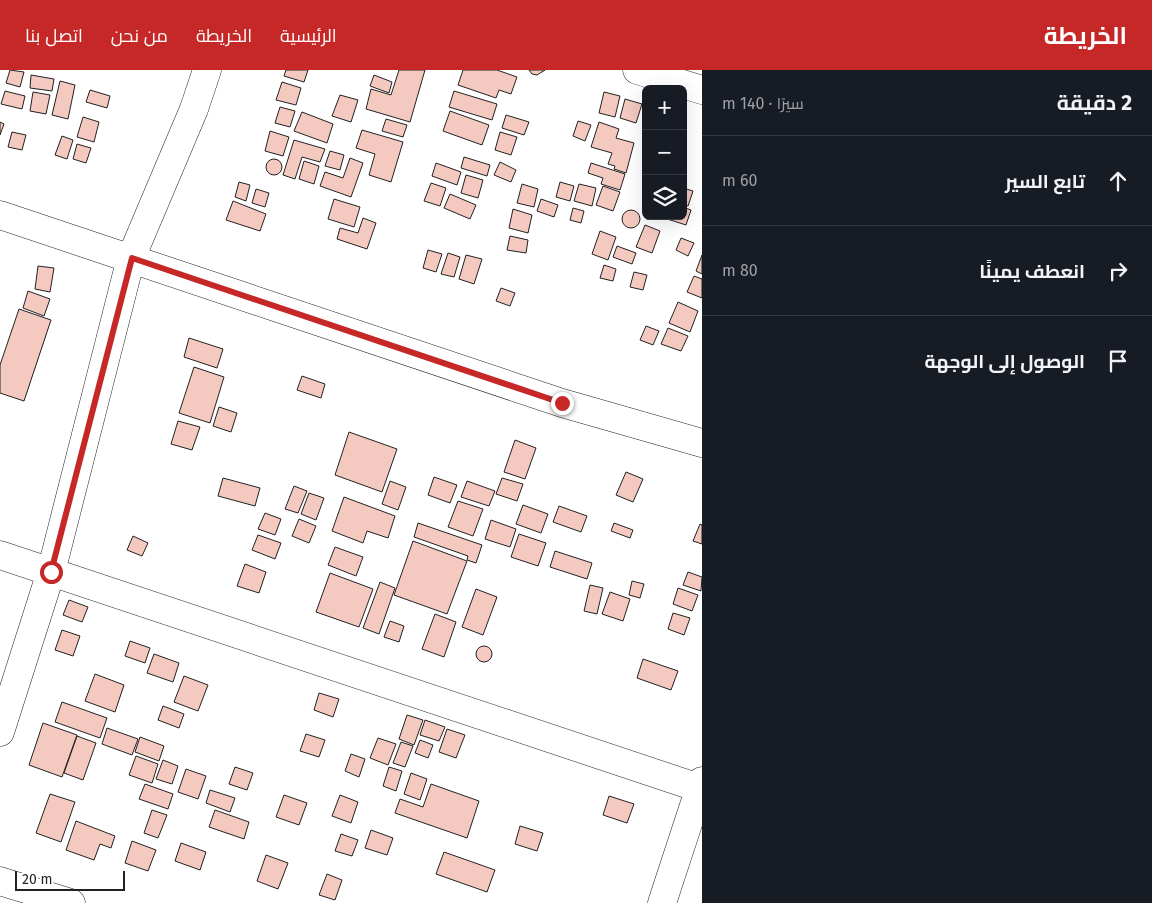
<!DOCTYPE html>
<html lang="ar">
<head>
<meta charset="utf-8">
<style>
  body { margin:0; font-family:"Fira Sans",Cairo,sans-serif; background:#242831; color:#f1f3f6; direction:rtl }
  .controls { position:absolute; right:15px; top:15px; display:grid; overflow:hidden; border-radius:8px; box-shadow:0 5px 20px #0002 }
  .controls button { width:45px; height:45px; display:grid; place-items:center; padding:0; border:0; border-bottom:1px solid #363941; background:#171b24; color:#f1f3f6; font:25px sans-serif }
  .scale { position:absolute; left:15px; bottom:12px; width:110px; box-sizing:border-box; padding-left:5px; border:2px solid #222; border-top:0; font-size:14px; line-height:18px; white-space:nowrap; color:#222; -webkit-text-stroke:4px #fff; paint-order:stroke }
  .stop { position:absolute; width:15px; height:15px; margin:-11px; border:4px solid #c62828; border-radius:50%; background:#fff }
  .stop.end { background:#c62828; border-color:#fff; box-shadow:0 1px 5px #0008 }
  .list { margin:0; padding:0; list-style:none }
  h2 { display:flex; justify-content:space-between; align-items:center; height:65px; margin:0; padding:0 20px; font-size:21px }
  h2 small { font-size:16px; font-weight:400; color:#9ea1a6 }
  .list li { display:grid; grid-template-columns:32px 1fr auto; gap:15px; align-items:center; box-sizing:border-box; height:90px; padding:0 20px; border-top:1px solid #363941 }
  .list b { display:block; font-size:19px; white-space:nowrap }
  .list em { font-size:16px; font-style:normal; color:#9ea1a6 }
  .icon { flex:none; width:28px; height:28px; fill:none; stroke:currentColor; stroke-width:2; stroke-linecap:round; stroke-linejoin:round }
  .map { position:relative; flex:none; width:702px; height:833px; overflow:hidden; direction:ltr }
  header { display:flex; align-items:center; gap:30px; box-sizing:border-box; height:70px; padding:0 25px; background:#c62828; color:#fff }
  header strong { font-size:24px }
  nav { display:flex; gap:28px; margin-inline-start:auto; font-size:18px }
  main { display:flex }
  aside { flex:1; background:#171b24 }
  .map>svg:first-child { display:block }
  .building { fill:#f3c9c0; stroke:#222 }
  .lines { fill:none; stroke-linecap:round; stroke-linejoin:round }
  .minor-casing { stroke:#222; stroke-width:29 }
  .minor { stroke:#fff; stroke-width:28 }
  .route { stroke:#c62828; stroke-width:6 }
</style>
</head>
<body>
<header>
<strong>الخريطة</strong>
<nav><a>الرئيسية</a><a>الخريطة</a><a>من نحن</a><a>اتصل بنا</a></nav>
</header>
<main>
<aside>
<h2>2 دقيقة<small>سيرًا · 140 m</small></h2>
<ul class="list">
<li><svg class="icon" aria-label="ahead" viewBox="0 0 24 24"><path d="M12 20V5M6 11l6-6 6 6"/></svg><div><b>تابع السير</b></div><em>60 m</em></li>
<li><svg class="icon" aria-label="right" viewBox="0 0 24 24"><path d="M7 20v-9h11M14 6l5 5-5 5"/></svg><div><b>انعطف يمينًا</b></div><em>80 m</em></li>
<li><svg class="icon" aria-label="arrive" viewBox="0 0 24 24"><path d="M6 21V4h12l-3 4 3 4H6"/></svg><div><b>الوصول إلى الوجهة</b></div></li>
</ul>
</aside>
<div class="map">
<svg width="702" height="833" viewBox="0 0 702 833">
  <rect width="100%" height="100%" fill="#fff"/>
  <!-- building -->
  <path class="building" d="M 10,0 L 24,2 L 20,17 L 6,13 Z
    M 286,0 L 308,0 L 304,12 L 284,6 Z
    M 399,0 L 425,0 L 410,52 L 366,39 L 371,19 L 391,25 Z
    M 463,0 L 497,0 L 517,7 L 511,24 L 499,20 L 496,28 L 458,15 Z
    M 529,0 L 545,0 L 537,5 L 532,4 Z
    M 31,5 L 54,9 L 52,21 L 30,18 Z
    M 374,5 L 392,12 L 389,23 L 370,16 Z
    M 60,11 L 75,15 L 68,49 L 52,45 Z
    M 282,12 L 301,18 L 296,35 L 276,30 Z
    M 90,20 L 110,26 L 107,38 L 86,32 Z
    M 5,21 L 25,26 L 22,39 L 1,34 Z
    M 454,21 L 497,34 L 492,50 L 449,37 Z
    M 33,22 L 50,25 L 46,44 L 30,41 Z
    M 604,22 L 620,26 L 615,47 L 599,43 Z
    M 340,25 L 358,30 L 351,52 L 332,46 Z
    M 625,29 L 642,34 L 636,53 L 620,48 Z
    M 280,37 L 295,41 L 290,57 L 275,53 Z
    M 450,41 L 489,55 L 482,75 L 443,61 Z
    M 302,42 L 333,54 L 327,73 L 294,61 Z
    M 506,45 L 529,52 L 524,65 L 502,58 Z
    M 83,47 L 99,52 L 94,72 L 77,67 Z
    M 386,49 L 407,55 L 403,67 L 382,61 Z
    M 578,51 L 591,55 L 585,71 L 573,66 Z
    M 0,52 L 4,54 L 0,65 Z
    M 599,52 L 619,59 L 616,68 L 634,73 L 626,103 L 614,99 L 615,96 L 608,94 L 612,83 L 591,77 Z
    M 362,60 L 403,72 L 391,112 L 369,105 L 375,84 L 356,78 Z
    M 270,61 L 289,67 L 283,86 L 265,81 Z
    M 12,62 L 26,65 L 22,80 L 8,77 Z
    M 500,62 L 517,67 L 511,85 L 495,80 Z
    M 62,66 L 73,70 L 67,89 L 55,85 Z
    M 294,70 L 325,79 L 320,92 L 302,87 L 295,109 L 283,105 Z
    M 77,74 L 91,78 L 86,93 L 73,89 Z
    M 330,81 L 344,85 L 340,100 L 325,96 Z
    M 464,87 L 490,95 L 487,106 L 461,98 Z
    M 350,88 L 363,93 L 351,127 L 320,116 L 325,102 L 343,108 Z
    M266 97a8 8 0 1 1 16 0a8 8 0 1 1-16 0Z
    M 304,91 L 319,96 L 314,114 L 299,109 Z
    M 500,92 L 516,100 L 511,112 L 494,105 Z
    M 436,93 L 461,102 L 457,115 L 432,106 Z
    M 591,93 L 625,104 L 620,120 L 601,114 L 603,108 L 588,103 Z
    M 466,105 L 483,110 L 478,128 L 461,123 Z
    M 239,112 L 250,115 L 246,131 L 235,127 Z
    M 560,112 L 574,116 L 570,131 L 556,127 Z
    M 431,113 L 446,118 L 440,136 L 424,131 Z
    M 522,114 L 538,119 L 534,137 L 517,133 Z
    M 579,114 L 596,118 L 592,136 L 574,131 Z
    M 603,116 L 620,122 L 613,141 L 596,135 Z
    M 683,118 L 693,121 L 688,136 L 683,135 Z
    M 256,119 L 269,123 L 265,137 L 252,133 Z
    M 450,124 L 476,135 L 470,149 L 444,138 Z
    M 334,129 L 360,137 L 354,157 L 328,149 Z
    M 541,129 L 558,135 L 554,147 L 537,141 Z
    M 233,131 L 266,144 L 260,161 L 226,150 Z
    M 683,137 L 691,140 L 686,155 L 658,146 L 683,146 Z
    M 573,138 L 584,141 L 581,153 L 570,150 Z
    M 513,139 L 532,145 L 528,163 L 509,158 Z
    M622 149a9 9 0 1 1 18 0a9 9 0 1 1-18 0Z
    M 363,148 L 376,153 L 367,179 L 337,169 L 340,158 L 358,163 Z
    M 645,155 L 660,161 L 652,183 L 636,177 Z
    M 600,161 L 616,167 L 608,190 L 592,184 Z
    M 510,166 L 528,170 L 526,183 L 507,180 Z
    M 681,168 L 694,173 L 688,186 L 676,180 Z
    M 617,176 L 636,183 L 632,194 L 613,187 Z
    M 428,180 L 442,184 L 436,202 L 423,198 Z
    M 448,183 L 460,187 L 454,207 L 441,204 Z
    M 466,185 L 482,189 L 474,214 L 459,209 Z
    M 702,185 L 702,204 L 696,201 Z
    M 604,195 L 616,199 L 613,211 L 600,208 Z
    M 38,196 L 54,198 L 50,222 L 35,219 Z
    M 634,202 L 647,205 L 643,220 L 630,217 Z
    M 694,206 L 702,209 L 702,228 L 687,222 Z
    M 501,218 L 515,223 L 510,236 L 496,231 Z
    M 28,221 L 50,229 L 44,246 L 23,238 Z
    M 678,232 L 698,241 L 690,262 L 669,253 Z
    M 19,239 L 51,250 L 24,331 L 0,323 L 0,295 Z
    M 646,256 L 659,261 L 653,275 L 640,270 Z
    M 668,258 L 688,266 L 681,281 L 661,274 Z
    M 189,268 L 223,279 L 217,298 L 184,287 Z
    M 194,297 L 224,307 L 210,353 L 179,343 Z
    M 302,306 L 325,314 L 321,328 L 297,320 Z
    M 219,337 L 237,343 L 231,362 L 213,356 Z
    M 178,351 L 200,357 L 192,380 L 171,374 Z
    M 349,362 L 397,379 L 382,422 L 335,405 Z
    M 515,370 L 536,378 L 525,409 L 504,402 Z
    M 626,402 L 643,409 L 633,432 L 616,425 Z
    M 434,407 L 457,415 L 450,433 L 428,425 Z
    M 223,408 L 260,418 L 255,436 L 218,426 Z
    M 502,408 L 523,414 L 517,431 L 496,424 Z
    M 390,411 L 406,417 L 398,440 L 382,434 Z
    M 467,411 L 495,421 L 489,436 L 461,427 Z
    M 294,416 L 307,421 L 298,443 L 285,439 Z
    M 309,423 L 324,428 L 316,450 L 301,444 Z
    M 344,427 L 395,446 L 388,468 L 367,461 L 363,473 L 332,461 Z
    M 458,431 L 483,439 L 473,466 L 448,457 Z
    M 523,435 L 548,444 L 541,463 L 516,454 Z
    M 559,436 L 587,446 L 581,462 L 553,452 Z
    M 265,443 L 281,449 L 275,465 L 258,459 Z
    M 299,449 L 316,456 L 309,473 L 292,466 Z
    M 491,450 L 516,459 L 510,477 L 485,469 Z
    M 418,453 L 482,475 L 476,493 L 467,490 L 468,486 L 414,467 Z
    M 614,453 L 633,460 L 630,468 L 611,461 Z
    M 700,454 L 702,455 L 702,474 L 693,471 Z
    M 519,464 L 546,473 L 538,496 L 511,487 Z
    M 258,465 L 281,473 L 275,489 L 252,480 Z
    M 133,466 L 148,473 L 142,486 L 127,480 Z
    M 413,471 L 467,491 L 447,544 L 394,525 Z
    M 335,477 L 363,487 L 356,506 L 328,495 Z
    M 555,481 L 592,493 L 587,509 L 550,497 Z
    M 245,494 L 266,502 L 259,523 L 237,516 Z
    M 688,502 L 702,507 L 701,521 L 683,515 Z
    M 330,503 L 373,519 L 359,557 L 316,542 Z
    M 632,511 L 644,514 L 640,528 L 629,525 Z
    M 380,512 L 395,518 L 379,564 L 363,558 Z
    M 590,515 L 603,518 L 597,544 L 584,541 Z
    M 678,518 L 698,525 L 692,541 L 673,534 Z
    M 476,519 L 497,527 L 483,565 L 462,557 Z
    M 610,522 L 630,529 L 623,551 L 602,544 Z
    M 69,530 L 88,537 L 82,552 L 63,545 Z
    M 673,543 L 690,548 L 684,565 L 668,559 Z
    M 435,544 L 456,552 L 444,587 L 422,579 Z
    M 390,551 L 404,556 L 399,572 L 384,567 Z
    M 62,560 L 80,566 L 73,586 L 55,580 Z
    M 130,571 L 150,578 L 145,593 L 125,586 Z
    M476 584a8 8 0 1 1 16 0a8 8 0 1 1-16 0Z
    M 154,584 L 179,593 L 173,612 L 147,603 Z
    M 643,589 L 678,601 L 671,620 L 637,608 Z
    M 95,604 L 124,615 L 115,642 L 85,631 Z
    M 184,606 L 208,615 L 198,641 L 174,632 Z
    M 319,623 L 339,629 L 333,647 L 314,640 Z
    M 62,632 L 107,648 L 100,668 L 55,652 Z
    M 163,636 L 184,644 L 179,658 L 158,650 Z
    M 407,645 L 423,650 L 414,675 L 399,669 Z
    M 425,650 L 445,657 L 439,671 L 420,665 Z
    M 43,653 L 77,665 L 62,707 L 29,695 Z
    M 107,658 L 138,669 L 132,685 L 102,674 Z
    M 447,659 L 465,665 L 456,688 L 439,682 Z
    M 306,664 L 325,670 L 319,687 L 300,681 Z
    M 77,666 L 96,673 L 83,710 L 64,703 Z
    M 140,667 L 164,676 L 159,691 L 135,682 Z
    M 378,668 L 396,674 L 388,695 L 370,688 Z
    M 420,670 L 433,675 L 428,688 L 415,683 Z
    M 401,672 L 413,676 L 405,697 L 393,693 Z
    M 351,684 L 365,689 L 359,707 L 345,701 Z
    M 136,686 L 158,694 L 152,713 L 129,705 Z
    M 163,690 L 178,696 L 172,714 L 156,709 Z
    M 235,697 L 253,703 L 247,720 L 229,714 Z
    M 389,697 L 402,701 L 396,721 L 383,716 Z
    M 186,699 L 206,706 L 198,729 L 178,722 Z
    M 411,703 L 427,709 L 420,730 L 404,724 Z
    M 145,714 L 173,724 L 168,739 L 139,729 Z
    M 431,714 L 479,731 L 467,768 L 395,743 L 400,729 L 423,737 Z
    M 210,720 L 235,728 L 230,742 L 206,733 Z
    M 50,724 L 75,732 L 61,772 L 36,763 Z
    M 284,725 L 307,733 L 299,755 L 276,747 Z
    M 340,725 L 358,732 L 351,753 L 332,746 Z
    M 609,726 L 634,734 L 627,753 L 603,745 Z
    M 152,740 L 167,745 L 158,768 L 144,763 Z
    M 215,740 L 249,752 L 244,769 L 209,757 Z
    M 76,751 L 115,766 L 111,778 L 100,774 L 94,790 L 66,780 Z
    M 520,756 L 543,763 L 537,781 L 515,774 Z
    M 371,760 L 393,768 L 387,785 L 365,778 Z
    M 341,764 L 358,770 L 352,786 L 335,781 Z
    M 132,771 L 156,780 L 148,801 L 125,793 Z
    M 181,773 L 206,782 L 200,800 L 175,791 Z
    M 444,782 L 495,800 L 487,822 L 436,804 Z
    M 266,785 L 288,793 L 278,819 L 257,811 Z
    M 327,804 L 342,810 L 335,830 L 319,825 Z"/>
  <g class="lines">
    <!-- minor casing -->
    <g class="minor-casing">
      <path id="minor" d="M 637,0 L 702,20
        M 0,145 L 562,333 L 702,373
        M 0,485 L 702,719
        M 0,662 L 51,502 L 131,188 L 194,39 L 207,0
        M 0,811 L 71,833
        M 662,833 L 702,711"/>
    </g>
    <!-- minor -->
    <use href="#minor" class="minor"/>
  </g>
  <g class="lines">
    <!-- route -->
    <path class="route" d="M 51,502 L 132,188 L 562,333"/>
  </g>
</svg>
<div class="controls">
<button>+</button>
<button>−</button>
<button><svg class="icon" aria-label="layers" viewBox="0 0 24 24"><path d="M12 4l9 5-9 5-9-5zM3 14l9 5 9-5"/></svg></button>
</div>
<div class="scale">20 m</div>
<div class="stop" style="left:51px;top:502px"></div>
<div class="stop end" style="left:562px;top:333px"></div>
</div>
</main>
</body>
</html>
